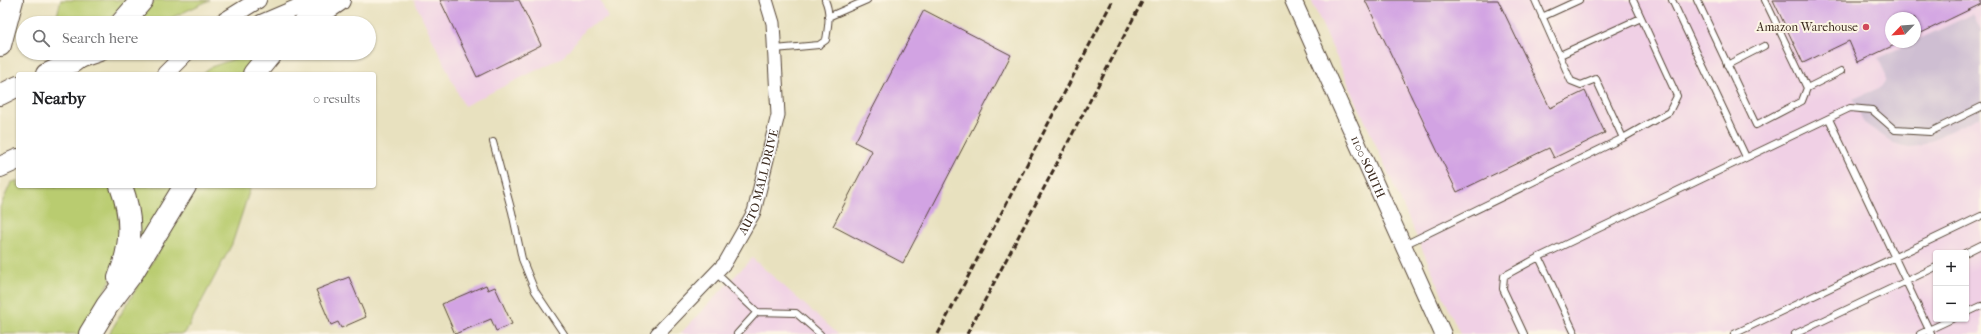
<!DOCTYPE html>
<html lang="en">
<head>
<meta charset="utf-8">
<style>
  body { margin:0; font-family:"IM FELL French Canon",serif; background:#f2f2f2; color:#202124 }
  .controls { position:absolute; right:12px; bottom:12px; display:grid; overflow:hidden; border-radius:4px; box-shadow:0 1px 3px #0004 }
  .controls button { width:36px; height:36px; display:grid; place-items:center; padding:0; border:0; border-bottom:1px solid #e0e0e0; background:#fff; color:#202124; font:20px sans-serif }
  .compass { position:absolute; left:1885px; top:12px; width:36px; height:36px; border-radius:50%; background:#fff; box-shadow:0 1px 3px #0004; rotate:245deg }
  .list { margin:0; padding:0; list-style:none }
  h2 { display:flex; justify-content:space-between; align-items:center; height:52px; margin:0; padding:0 16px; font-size:17px }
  h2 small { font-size:13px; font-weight:400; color:#757577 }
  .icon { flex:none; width:22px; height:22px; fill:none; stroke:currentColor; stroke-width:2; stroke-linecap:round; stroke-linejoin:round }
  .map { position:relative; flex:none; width:1981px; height:334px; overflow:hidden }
  .search { position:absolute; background:#fff; box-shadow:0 1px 3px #0004; left:16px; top:16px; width:360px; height:44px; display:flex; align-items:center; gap:10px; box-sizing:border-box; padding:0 14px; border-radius:22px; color:#757577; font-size:15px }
  .panel { position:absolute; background:#fff; box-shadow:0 1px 3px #0004; left:16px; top:72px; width:360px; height:116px; border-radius:4px }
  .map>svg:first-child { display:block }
  .built { fill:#f0d0e5; fill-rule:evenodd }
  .industrial { fill:#cebed2 }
  .green { fill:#b9cc6f; stroke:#7a7b46 }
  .building { fill:#d2a3e3 }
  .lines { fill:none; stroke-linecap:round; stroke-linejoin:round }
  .service-casing { stroke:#554536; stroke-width:8 }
  .minor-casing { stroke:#554536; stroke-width:15 }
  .tertiary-casing { stroke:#554536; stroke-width:18 }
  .primary-casing { stroke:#554536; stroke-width:22 }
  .motorway-casing { stroke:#554536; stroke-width:24 }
  .service { stroke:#fff; stroke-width:6 }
  .minor { stroke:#fff; stroke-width:13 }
  .tertiary { stroke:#fff; stroke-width:16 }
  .primary { stroke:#fff; stroke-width:20 }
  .motorway { stroke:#fff; stroke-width:22 }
  .rail { stroke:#3b2a1e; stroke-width:3; stroke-dasharray:6 3; stroke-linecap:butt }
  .poi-dot { fill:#d1495b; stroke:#fcf5e5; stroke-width:1.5 }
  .labels { text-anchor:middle; stroke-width:4; stroke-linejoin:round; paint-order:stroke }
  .poi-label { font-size:12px; fill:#3b2a1e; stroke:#fcf5e5; text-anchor:end }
  .street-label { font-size:12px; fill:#3b2a1e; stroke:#fcf5e5 }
</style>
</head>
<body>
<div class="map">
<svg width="1981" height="334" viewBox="0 0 1981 334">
  <rect width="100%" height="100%" fill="#fcf5e5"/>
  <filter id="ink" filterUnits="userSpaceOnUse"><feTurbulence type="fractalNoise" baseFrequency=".025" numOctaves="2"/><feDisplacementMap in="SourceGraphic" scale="8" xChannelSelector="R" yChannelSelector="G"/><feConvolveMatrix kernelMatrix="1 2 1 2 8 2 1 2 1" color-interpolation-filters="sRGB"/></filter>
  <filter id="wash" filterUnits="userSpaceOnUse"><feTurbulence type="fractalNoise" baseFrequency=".012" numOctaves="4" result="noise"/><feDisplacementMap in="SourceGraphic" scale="16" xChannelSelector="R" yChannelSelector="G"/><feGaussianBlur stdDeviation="0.9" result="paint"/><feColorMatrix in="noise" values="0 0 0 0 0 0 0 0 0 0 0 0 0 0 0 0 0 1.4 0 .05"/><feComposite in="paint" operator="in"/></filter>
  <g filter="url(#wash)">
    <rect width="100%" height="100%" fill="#e8e1bf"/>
    <!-- built -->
    <path class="built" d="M 414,0 L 600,0 L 608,18 L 585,29 L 563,57 L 464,106 Z
      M 1311,0 L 1981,0 L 1981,334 L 1460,334 ZM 1891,18 L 1915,18 L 1915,42 L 1891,42 ZM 1936,253 L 1966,253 L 1966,319 L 1936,319 Z
      M 752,258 L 838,334 L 680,334 Z"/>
    <!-- industrial -->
    <path class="industrial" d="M 1973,14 L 1981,30 L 1981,116 L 1919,146 L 1909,147 L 1895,144 L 1864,123 L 1853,99 L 1881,87 L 1885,81 L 1885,73 L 1878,58 Z"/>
    <!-- green -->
    <path class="green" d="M 61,0 L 135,0 L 122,7 L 106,23 L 55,23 Z
      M 155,0 L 210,0 L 171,18 L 141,23 L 139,21 Z
      M 248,54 L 257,56 L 247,74 L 201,74 L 211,67 Z
      M 18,180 L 18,186 L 113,186 L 119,200 L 119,262 L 109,283 L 79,334 L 0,334 L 0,207 L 11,183 Z
      M 131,186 L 178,186 L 138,247 C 142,225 136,206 131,186 Z
      M 198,186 L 251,186 L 232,244 L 186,331 L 184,334 L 109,334 Z"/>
    <g id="blocks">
      <!-- building -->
      <path class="building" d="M 440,0 L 519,0 L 541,45 L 477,77 Z
        M 1365,0 L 1498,0 L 1550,108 L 1585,91 L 1605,133 L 1554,158 L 1549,148 L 1457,192 Z
        M 1773,0 L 1981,0 L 1981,4 L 1915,36 L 1915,18 L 1891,18 L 1891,42 L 1901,42 L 1858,62 L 1849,41 L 1803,63 Z
        M 924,10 L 1011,55 L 903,263 L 833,226 L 872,151 L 855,142 Z
        M 349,277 L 366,317 L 341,328 L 338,322 L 331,325 L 316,290 Z
        M 486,285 L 488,290 L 495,287 L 512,324 L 496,331 L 491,319 L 455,334 L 442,304 Z"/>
    </g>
  </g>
  <g filter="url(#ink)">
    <use href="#blocks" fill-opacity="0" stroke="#554536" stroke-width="1"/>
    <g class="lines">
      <!-- service casing -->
      <g class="service-casing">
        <path id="service" d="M 1535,0 L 1571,81 L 1581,85 L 1596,79 L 1623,138
          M 1672,0 L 1746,157
          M 1697,0 L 1756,125 L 1802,101 L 1807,88 L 1765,0
          M 828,17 L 867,0
          M 1542,17 L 1579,0
          M 775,49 L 819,45 L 826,40 C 828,27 831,13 825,0
          M 1560,55 L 1641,18
          M 1727,65 L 1764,46
          M 1807,88 L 1841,71
          M 1829,119 L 1931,334
          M 493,142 L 512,212 L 522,259 L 535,291 L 564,334
          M 1404,245 L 1623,138 L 1669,112 L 1677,96 L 1633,0
          M 1965,253 L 1981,245
          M 716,273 L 757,312 L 796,313 L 820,334
          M 1966,313 L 1981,306
          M 737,334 L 757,312
          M 1524,334 L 1503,289 L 1504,276 L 1539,257
          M 1575,334 L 1539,257 L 1850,108 L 1872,110 L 1895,130 L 1930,132 L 1981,107
          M 1734,334 L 1981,216
          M 1795,334 L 1936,267
          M 1920,334 L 1952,319"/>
      </g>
      <!-- minor casing -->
      <g class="minor-casing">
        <g id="minor">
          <path id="s1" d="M 657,334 L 725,263 L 754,212 L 778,115 L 773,23 L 766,0"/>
        </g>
      </g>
      <!-- tertiary casing -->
      <g class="tertiary-casing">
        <g id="tertiary">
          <path id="s2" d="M 1293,0 L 1443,334"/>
          <path d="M 221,23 L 258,0"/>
          <path d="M 261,23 L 315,0"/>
          <path d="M 73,62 L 100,53"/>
          <path d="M 165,74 L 186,53"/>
        </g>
      </g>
      <!-- primary casing -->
      <g class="primary-casing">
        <path id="primary" d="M 46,74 L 72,62
          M 0,95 L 18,86
          M 0,167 L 18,159"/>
      </g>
      <!-- motorway casing -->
      <g class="motorway-casing">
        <path id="motorway" d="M 122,23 L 142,0
          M 305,23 L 339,0
          M 0,45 L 12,0
          M 72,62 L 84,53
          M 254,74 L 271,53
          M 119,278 C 132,246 133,218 121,186
          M 90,334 L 107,306 L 132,273 L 185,186"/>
      </g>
      <!-- service -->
      <use href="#service" class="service"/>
      <!-- minor -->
      <use href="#minor" class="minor"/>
      <!-- tertiary -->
      <use href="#tertiary" class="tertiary"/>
      <!-- primary -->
      <use href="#primary" class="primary"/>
      <!-- motorway -->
      <use href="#motorway" class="motorway"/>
      <!-- rail -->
      <path class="rail" d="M 938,334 L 1113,0
        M 967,334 L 1143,0"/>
    </g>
  </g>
  <!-- markers -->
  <circle class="poi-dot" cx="1866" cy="27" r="4"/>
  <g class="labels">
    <!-- poi labels -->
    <g class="poi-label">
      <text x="1858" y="31">Amazon Warehouse</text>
    </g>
    <!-- street labels -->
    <g class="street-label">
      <text dy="4" stroke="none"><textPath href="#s2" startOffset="183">1100 SOUTH</textPath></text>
      <text dy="4" stroke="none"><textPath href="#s1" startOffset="187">AUTO MALL DRIVE</textPath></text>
    </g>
  </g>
</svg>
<div class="controls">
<button>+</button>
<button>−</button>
</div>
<svg class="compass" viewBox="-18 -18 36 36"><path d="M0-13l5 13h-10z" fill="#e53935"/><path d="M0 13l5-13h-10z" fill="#757577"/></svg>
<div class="search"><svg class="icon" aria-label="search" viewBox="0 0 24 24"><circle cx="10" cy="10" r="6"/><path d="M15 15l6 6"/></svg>Search here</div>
<section class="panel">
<h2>Nearby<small>0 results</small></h2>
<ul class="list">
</ul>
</section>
</div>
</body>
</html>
